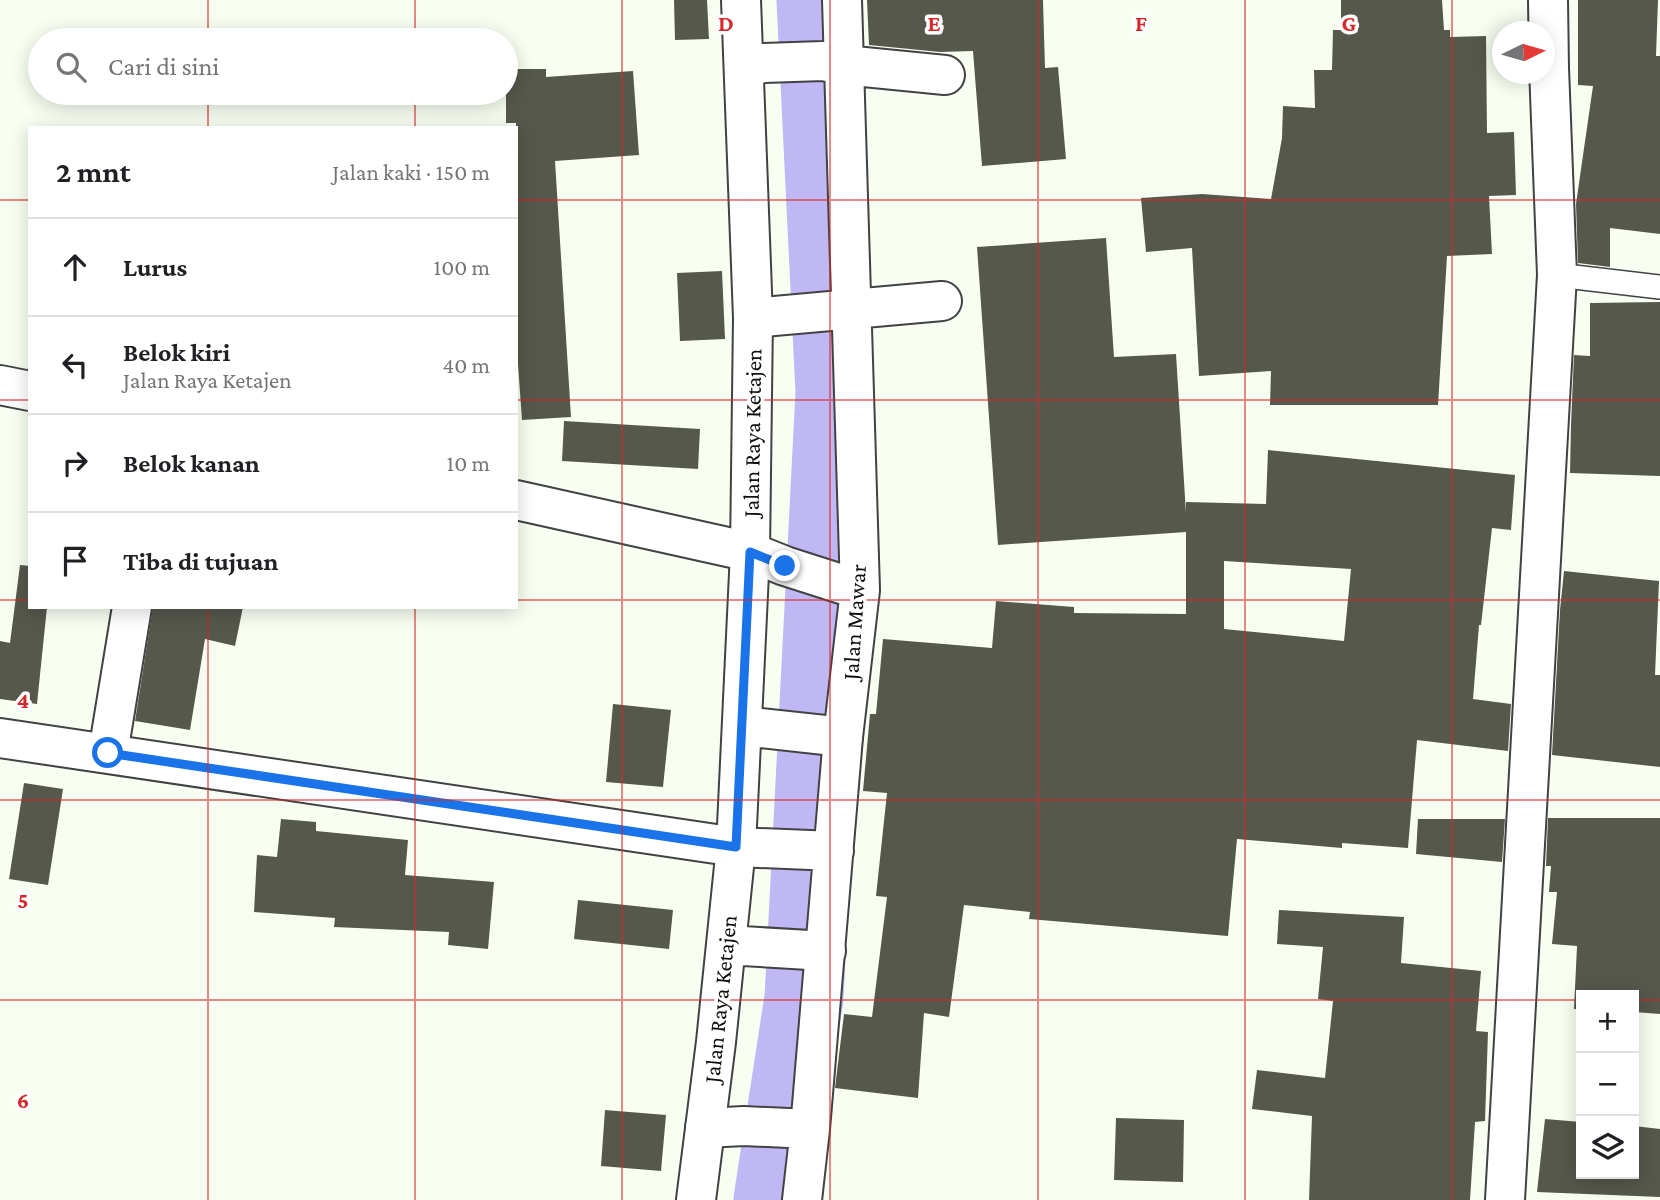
<!DOCTYPE html>
<html lang="id">
<head>
<meta charset="utf-8">
<style>
  body { margin:0; font-family:"Crimson Pro",serif; background:#f6f6f6; color:#202124 }
  .controls { position:absolute; right:21px; bottom:21px; display:grid; overflow:hidden; border-radius:0px; box-shadow:0 4px 18px #0003 }
  .controls button { width:63px; height:63px; display:grid; place-items:center; padding:0; border:0; border-bottom:2px solid #e0e0e0; background:#fff; color:#202124; font:35px sans-serif }
  .compass { position:absolute; left:1492px; top:21px; width:63px; height:63px; border-radius:50%; background:#fff; box-shadow:0 4px 18px #0003; rotate:85deg }
  .stop { position:absolute; width:21px; height:21px; margin:-16px; border:5px solid #1a73e8; border-radius:50%; background:#fff }
  .stop.end { background:#1a73e8; border-color:#fff; box-shadow:0 2px 7px #0008 }
  .list { margin:0; padding:0; list-style:none }
  h2 { display:flex; justify-content:space-between; align-items:center; height:91px; margin:0; padding:0 28px; font-size:30px }
  h2 small { font-size:23px; font-weight:400; color:#757577 }
  .list li { display:grid; grid-template-columns:46px 1fr auto; gap:21px; align-items:center; box-sizing:border-box; height:98px; padding:0 28px; border-top:2px solid #e0e0e0 }
  .list b { display:block; font-size:26px; white-space:nowrap }
  .list p { margin:0; font-size:23px; white-space:nowrap; color:#757577 }
  .list em { font-size:23px; font-style:normal; color:#757577 }
  .icon { flex:none; width:38px; height:38px; fill:none; stroke:currentColor; stroke-width:2; stroke-linecap:round; stroke-linejoin:round }
  .map { position:relative; flex:none; width:1660px; height:1200px; overflow:hidden }
  .search { position:absolute; background:#fff; box-shadow:0 4px 18px #0003; left:28px; top:28px; width:490px; height:77px; display:flex; align-items:center; gap:18px; box-sizing:border-box; padding:0 24px; border-radius:38px; color:#757577; font-size:26px }
  .panel { position:absolute; background:#fff; box-shadow:0 4px 18px #0003; left:28px; top:126px; width:490px; height:483px; border-radius:0px }
  .map>svg:first-child { display:block }
  .lines { fill:none; stroke-linecap:round; stroke-linejoin:round }
  .river { stroke:#bfb8f5; stroke-width:79 }
  .building { fill:#56584c; fill-rule:evenodd }
  .service-casing { stroke:#424242; stroke-width:26 }
  .minor-casing { stroke:#424242; stroke-width:42 }
  .tertiary-casing { stroke:#424242; stroke-width:42 }
  .service { stroke:#fff; stroke-width:23 }
  .minor { stroke:#fff; stroke-width:38 }
  .tertiary { stroke:#fff; stroke-width:38 }
  .route { stroke:#1a73e8; stroke-width:9 }
  .grid { fill:none; stroke:#d62828; stroke-width:2; stroke-opacity:0.55 }
  .labels { text-anchor:middle; stroke-width:7; stroke-linejoin:round; paint-order:stroke }
  .street-label { font-size:23px; fill:#0f0f0f; stroke:#fff }
  .grid-label { font-size:23px; text-anchor:middle; font-weight:bold; fill:#d62828; stroke:#fff; stroke-width:7; stroke-linejoin:round; paint-order:stroke }
</style>
</head>
<body>
<div class="map">
<svg width="1660" height="1200" viewBox="0 0 1660 1200">
  <rect width="100%" height="100%" fill="#f8fff2"/>
  <g class="lines">
    <!-- river -->
    <path class="river" d="M 773,1200 L 804,998 L 835,392 L 816,0"/>
  </g>
  <!-- building -->
  <path class="building" d="M 674,0 L 707,0 L 709,39 L 675,40 Z
    M 867,0 L 1043,0 L 1045,68 L 1058,67 L 1066,159 L 982,166 L 973,51 L 940,52 L 869,45 Z
    M 1341,0 L 1442,0 L 1444,30 L 1450,30 L 1450,37 L 1486,36 L 1487,133 L 1514,132 L 1516,195 L 1489,196 L 1492,254 L 1447,256 L 1438,405 L 1270,405 L 1271,371 L 1199,376 L 1192,248 L 1146,252 L 1141,198 L 1202,194 L 1271,199 L 1282,138 L 1283,106 L 1315,108 L 1314,70 L 1332,70 L 1333,30 L 1341,30 Z
    M 1578,0 L 1658,0 L 1656,56 L 1660,56 L 1660,234 L 1610,228 L 1610,267 L 1578,263 L 1576,204 L 1593,86 L 1578,85 Z
    M 506,69 L 546,69 L 546,77 L 633,71 L 639,155 L 555,161 L 571,417 L 522,420 L 516,336 L 516,123 L 506,123 Z
    M 1106,238 L 1114,357 L 1176,354 L 1186,513 L 1186,502 L 1266,504 L 1268,450 L 1515,475 L 1511,530 L 1492,528 L 1481,625 L 1479,625 L 1473,699 L 1511,704 L 1508,751 L 1417,740 L 1408,848 L 1342,843 L 1342,848 L 1237,839 L 1228,936 L 1029,919 L 1030,912 L 964,905 L 949,1017 L 924,1013 L 918,1098 L 835,1088 L 844,1014 L 872,1017 L 887,897 L 876,896 L 887,793 L 863,791 L 870,714 L 876,714 L 883,639 L 992,648 L 996,601 L 1074,607 L 1074,613 L 1186,614 L 1186,532 L 998,545 L 977,247 ZM 1224,561 L 1351,569 L 1344,641 L 1224,629 Z
    M 722,271 L 725,339 L 680,341 L 677,273 Z
    M 1660,302 L 1660,476 L 1570,473 L 1571,425 L 1574,355 L 1590,356 L 1590,303 Z
    M 564,421 L 700,429 L 698,469 L 562,461 Z
    M 20,565 L 30,566 L 30,607 L 47,607 L 37,704 L 0,699 L 0,641 L 10,643 Z
    M 1564,571 L 1659,581 L 1655,675 L 1660,675 L 1660,767 L 1552,755 L 1560,610 Z
    M 153,607 L 243,607 L 235,646 L 205,639 L 190,730 L 135,721 Z
    M 613,704 L 671,710 L 663,787 L 606,782 Z
    M 24,783 L 63,789 L 48,885 L 9,879 Z
    M 1548,818 L 1660,818 L 1660,1014 L 1634,1012 L 1634,995 L 1581,995 L 1581,1009 L 1574,1009 L 1577,946 L 1552,944 L 1557,892 L 1549,892 L 1551,866 L 1546,866 Z
    M 281,819 L 316,822 L 316,831 L 408,840 L 405,875 L 494,882 L 488,949 L 448,945 L 449,932 L 334,927 L 335,918 L 254,912 L 257,855 L 277,857 Z
    M 1418,819 L 1505,819 L 1502,862 L 1416,854 Z
    M 578,900 L 673,910 L 669,949 L 574,939 Z
    M 1279,910 L 1404,917 L 1401,963 L 1481,971 L 1476,1031 L 1488,1032 L 1485,1121 L 1475,1122 L 1470,1200 L 1309,1200 L 1312,1116 L 1252,1109 L 1257,1070 L 1325,1078 L 1333,1001 L 1318,999 L 1323,947 L 1277,944 Z
    M 605,1110 L 666,1115 L 661,1171 L 601,1166 Z
    M 1116,1118 L 1184,1120 L 1183,1182 L 1114,1180 Z
    M 1545,1119 L 1581,1122 L 1581,1174 L 1634,1174 L 1634,1126 L 1660,1129 L 1660,1197 L 1537,1192 Z"/>
  <g class="lines">
    <!-- service casing -->
    <g class="service-casing">
      <path id="service" d="M 1557,275 L 1660,287"/>
    </g>
    <!-- minor casing -->
    <g class="minor-casing">
      <path id="minor" d="M 744,67 L 764,63 L 823,61 L 844,65 L 945,75
        M 753,318 L 942,301
        M 0,385 L 30,391
        M 516,500 L 750,552 L 785,566 L 860,590
        M 0,738 L 736,847 L 834,851
        M 108,753 L 132,607
        M 705,1128 L 744,1126 L 810,1129
        M 802,1200 L 810,1129 L 843,737 L 860,590 L 842,0
        M 1505,1200 L 1557,275 L 1549,68 L 1548,0"/>
    </g>
    <!-- tertiary casing -->
    <g class="tertiary-casing">
      <path id="tertiary" d="M 742,726 L 843,737
        M 726,945 L 826,951
        M 696,1200 L 716,1042 L 736,847 L 750,552 L 753,318 L 741,0"/>
    </g>
    <!-- service -->
    <use href="#service" class="service"/>
    <!-- minor -->
    <use href="#minor" class="minor"/>
    <!-- tertiary -->
    <use href="#tertiary" class="tertiary"/>
  </g>
  <g class="lines">
    <!-- route -->
    <path class="route" d="M 108,753 L 736,847 L 750,552 L 785,566"/>
  </g>
  <!-- grid -->
  <path class="grid" d="M 208,0 L 208,40M 415,0 L 415,40M 622,0 L 622,1200M 830,0 L 830,1200M 1038,0 L 1038,1200M 1245,0 L 1245,1200M 1452,0 L 1452,1200M 208,93 L 208,128M 415,93 L 415,128M 0,200 L 30,200M 516,200 L 1660,200M 0,400 L 30,400M 516,400 L 1660,400M 0,600 L 30,600M 516,600 L 1660,600M 208,607 L 208,1200M 415,607 L 415,1200M 0,800 L 1660,800M 0,1000 L 1581,1000M 1634,1000 L 1660,1000"/>
  <g class="labels">
    <!-- street labels -->
    <g class="street-label">
      <text transform="translate(752 433) rotate(-89)" y="8">Jalan Raya Ketajen</text>
      <text transform="translate(854 622) rotate(-86)" y="8">Jalan Mawar</text>
      <text transform="translate(720 999) rotate(-84)" y="8">Jalan Raya Ketajen</text>
    </g>
  </g>
  <g class="grid-label">
    <text x="726" y="31">D</text>
    <text x="934" y="31">E</text>
    <text x="1141" y="31">F</text>
    <text x="1349" y="31">G</text>
    <text x="23" y="708">4</text>
    <text x="23" y="908">5</text>
    <text x="23" y="1108">6</text>
  </g>
</svg>
<div class="controls">
<button>+</button>
<button>−</button>
<button><svg class="icon" aria-label="layers" viewBox="0 0 24 24"><path d="M12 4l9 5-9 5-9-5zM3 14l9 5 9-5"/></svg></button>
</div>
<svg class="compass" viewBox="-18 -18 36 36"><path d="M0-13l5 13h-10z" fill="#e53935"/><path d="M0 13l5-13h-10z" fill="#757577"/></svg>
<div class="stop" style="left:108px;top:753px"></div>
<div class="stop end" style="left:785px;top:566px"></div>
<div class="search"><svg class="icon" aria-label="search" viewBox="0 0 24 24"><circle cx="10" cy="10" r="6"/><path d="M15 15l6 6"/></svg>Cari di sini</div>
<section class="panel">
<h2>2 mnt<small>Jalan kaki · 150 m</small></h2>
<ul class="list">
<li><svg class="icon" aria-label="ahead" viewBox="0 0 24 24"><path d="M12 20V5M6 11l6-6 6 6"/></svg><div><b>Lurus</b></div><em>100 m</em></li>
<li><svg class="icon" aria-label="left" viewBox="0 0 24 24"><path d="M17 20v-9H6M10 6l-5 5 5 5"/></svg><div><b>Belok kiri</b><p>Jalan Raya Ketajen</p></div><em>40 m</em></li>
<li><svg class="icon" aria-label="right" viewBox="0 0 24 24"><path d="M7 20v-9h11M14 6l5 5-5 5"/></svg><div><b>Belok kanan</b></div><em>10 m</em></li>
<li><svg class="icon" aria-label="arrive" viewBox="0 0 24 24"><path d="M6 21V4h12l-3 4 3 4H6"/></svg><div><b>Tiba di tujuan</b></div></li>
</ul>
</section>
</div>
</body>
</html>
